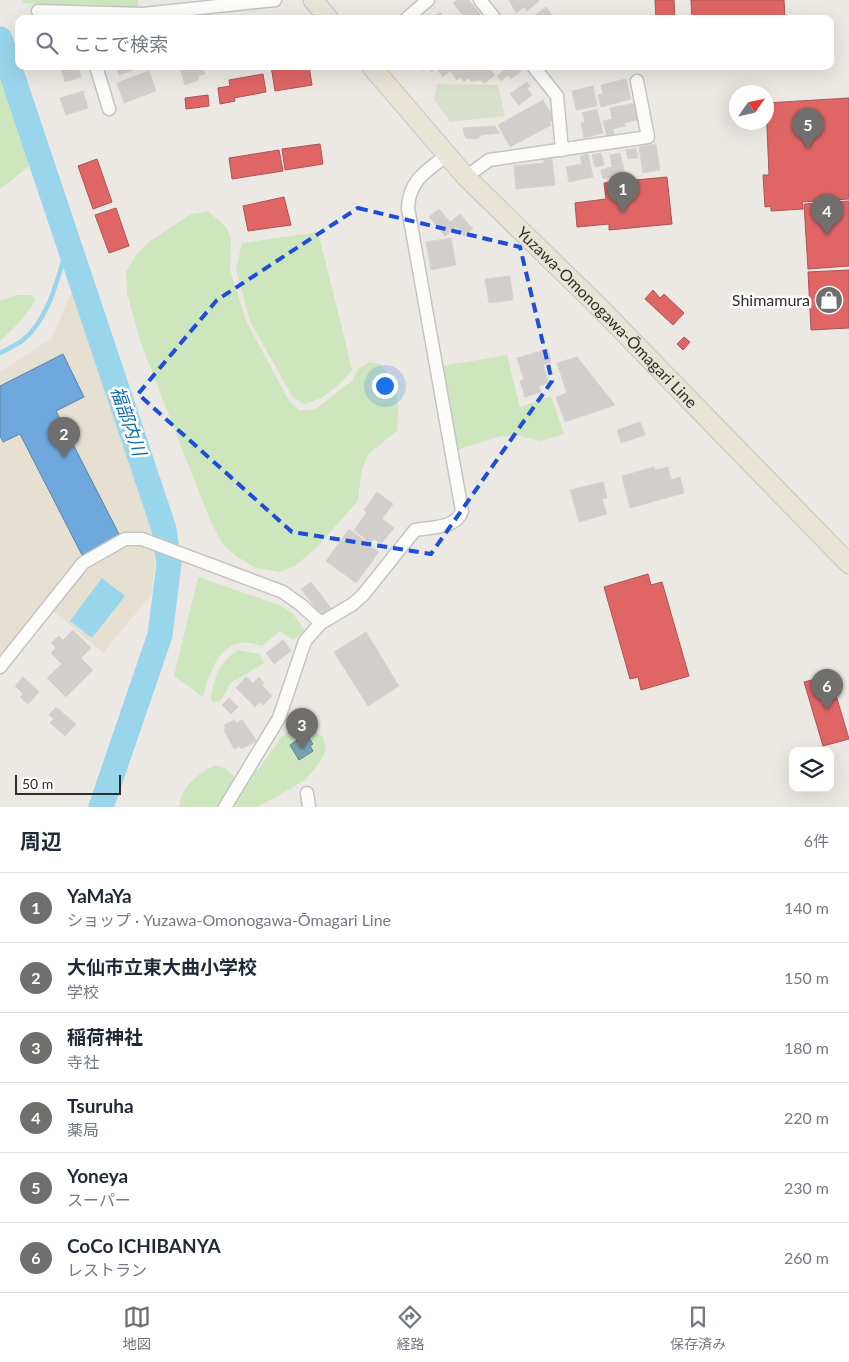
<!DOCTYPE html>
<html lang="ja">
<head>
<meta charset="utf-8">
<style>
  body { margin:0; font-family:Lato,"Noto Sans JP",sans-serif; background:#f6f6f7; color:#1f2937 }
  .controls { position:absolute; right:15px; bottom:15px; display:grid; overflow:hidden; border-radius:10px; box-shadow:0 5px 20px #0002 }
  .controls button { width:45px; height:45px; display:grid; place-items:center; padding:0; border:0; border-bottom:1px solid #e0e1e3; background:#fff; color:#1f2937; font:25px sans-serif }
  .compass { position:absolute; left:729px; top:85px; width:45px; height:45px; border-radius:50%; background:#fff; box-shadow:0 5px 20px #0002; rotate:56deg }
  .scale { position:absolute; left:15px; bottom:12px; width:106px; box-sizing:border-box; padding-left:5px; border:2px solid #2e2e2e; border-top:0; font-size:14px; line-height:18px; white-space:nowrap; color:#2e2e2e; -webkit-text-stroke:4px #fff; paint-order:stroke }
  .you { position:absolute; left:384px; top:385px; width:18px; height:18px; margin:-12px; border:4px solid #fff; border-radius:50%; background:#1a73e8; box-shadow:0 0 0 8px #1a73e833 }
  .badge { display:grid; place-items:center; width:32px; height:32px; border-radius:50%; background:#706f6e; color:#fff; font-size:16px; font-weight:700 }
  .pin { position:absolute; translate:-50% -41px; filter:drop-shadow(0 1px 2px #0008) }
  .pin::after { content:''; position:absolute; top:26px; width:18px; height:15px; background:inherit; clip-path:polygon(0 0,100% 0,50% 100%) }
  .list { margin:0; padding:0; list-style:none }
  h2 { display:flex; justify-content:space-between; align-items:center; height:65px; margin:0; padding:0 20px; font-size:21px }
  h2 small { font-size:16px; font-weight:400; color:#747a83 }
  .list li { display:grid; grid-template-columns:32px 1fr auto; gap:15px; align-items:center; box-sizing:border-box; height:70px; padding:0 20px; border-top:1px solid #e0e1e3 }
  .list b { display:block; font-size:19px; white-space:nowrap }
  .list p { margin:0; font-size:16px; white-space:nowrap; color:#747a83 }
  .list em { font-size:16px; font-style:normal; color:#747a83 }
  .icon { flex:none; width:28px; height:28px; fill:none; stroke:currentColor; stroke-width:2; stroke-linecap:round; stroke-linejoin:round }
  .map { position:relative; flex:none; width:849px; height:807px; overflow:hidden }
  .search { position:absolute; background:#fff; box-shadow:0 5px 20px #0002; left:15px; right:15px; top:15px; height:55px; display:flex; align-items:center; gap:12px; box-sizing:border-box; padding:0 18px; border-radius:10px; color:#747a83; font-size:19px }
  .sheet { height:485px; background:#fff }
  nav { display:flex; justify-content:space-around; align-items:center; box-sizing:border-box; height:70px; border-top:1px solid #e0e1e3; background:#fff; font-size:14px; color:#747a83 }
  nav a { display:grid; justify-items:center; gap:2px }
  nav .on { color:#706f6e }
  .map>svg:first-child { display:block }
  .education { fill:#e6e0d3 }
  .green { fill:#cee6be }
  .cemetery { fill:#d8e0cc }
  .water { fill:#99d6ec }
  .shops { fill:#e06666; stroke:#ab5555 }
  .schools { fill:#6fa8dc; stroke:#5c83a8 }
  .public { fill:#76a5af; stroke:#608188 }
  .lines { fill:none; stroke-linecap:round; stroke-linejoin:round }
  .stream { stroke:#99d6ec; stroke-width:4.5 }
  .river { stroke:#99d6ec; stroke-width:25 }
  .building { fill:#d1cecb; stroke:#d7d4d0 }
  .street-casing { stroke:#c5c4c5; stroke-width:15 }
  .primary-casing { stroke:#c6c5c4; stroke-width:21 }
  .street { stroke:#fcfcfb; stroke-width:12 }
  .primary { stroke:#e8e4d6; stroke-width:19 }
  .marked { fill:none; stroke:#1d4ed8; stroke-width:4; stroke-dasharray:10 6; stroke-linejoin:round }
  .labels { text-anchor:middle; stroke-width:5; stroke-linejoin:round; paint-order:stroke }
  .poi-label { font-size:16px; fill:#2e2e2e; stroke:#fff; text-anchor:end }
  .street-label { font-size:16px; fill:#2e2e2e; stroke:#fff }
  .water-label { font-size:18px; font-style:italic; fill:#0d6fa3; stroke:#fff }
</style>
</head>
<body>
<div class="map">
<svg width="849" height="807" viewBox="0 0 849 807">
  <rect width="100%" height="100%" fill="#ece8e4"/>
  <!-- education -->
  <path class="education" d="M 73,288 L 157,544 L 151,595 L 103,653 L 44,603 L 0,654 L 0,372 L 52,338 Z"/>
  <!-- green -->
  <path class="green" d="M 22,0 L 138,0 L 138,8 L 23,3 Z
    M 0,65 L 32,164 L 0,189 Z
    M 208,211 L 227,228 L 231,240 L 230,270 L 246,321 L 289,401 L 299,410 L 314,410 L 352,381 L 358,369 L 369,362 L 380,364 C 400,388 399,400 397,431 L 367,455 L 361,474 L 358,501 L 316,548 L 295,566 L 280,572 L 256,568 L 236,556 L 222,543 L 210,520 L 141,344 L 127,293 L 126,272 L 135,256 L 150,241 L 191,214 Z
    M 318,232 L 352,369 C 342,384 323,400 305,404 L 293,398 L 250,321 L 236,269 L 242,243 Z
    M 16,295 L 31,295 L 36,300 L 19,323 L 0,341 L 0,301 Z
    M 507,355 L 520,407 L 551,396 L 564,434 L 541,441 L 519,436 L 501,436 L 457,450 L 442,366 Z
    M 198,577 L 282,606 L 292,613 L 305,630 L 293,640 L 280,631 L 262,646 C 224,632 211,665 203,697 L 174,676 Z
    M 238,650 L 259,654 L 264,663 L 231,683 L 220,701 L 213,703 L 211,699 C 213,679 220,661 238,650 Z
    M 293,728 L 309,728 L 323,737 L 326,750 L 319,764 L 305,780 L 269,801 L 256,807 L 179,807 C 182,786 198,773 216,765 L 224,768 L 235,777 L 258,770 L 282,736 Z"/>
  <!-- cemetery -->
  <path class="cemetery" d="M 437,84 L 498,85 L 505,116 L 450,122 L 434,99 Z"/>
  <!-- water -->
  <path class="water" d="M 102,578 L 125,596 L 92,638 L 70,621 Z"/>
  <!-- shops -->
  <path class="shops" d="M 655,0 L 674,0 L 675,19 L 656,19 Z
    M 691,0 L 784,0 L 785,19 L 692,19 Z
    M 271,66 L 309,66 L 312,85 L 275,91 Z
    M 263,74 L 266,92 L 234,98 L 235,101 L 220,104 L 218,88 L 230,86 L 229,80 Z
    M 208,95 L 209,106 L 186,109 L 185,98 Z
    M 849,98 L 849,199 L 802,202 L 803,209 L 771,211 L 771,206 L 765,207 L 763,175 L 769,175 L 766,103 Z
    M 320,144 L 323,164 L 285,170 L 282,149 Z
    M 279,150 L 283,171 L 232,179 L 229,158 Z
    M 97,159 L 112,202 L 93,209 L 78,166 Z
    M 667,177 L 672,224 L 609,230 L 609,224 L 577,227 L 575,203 L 606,199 L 604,183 Z
    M 284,197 L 291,225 L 248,231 L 243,206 Z
    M 849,201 L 849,266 L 808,269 L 804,204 Z
    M 116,208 L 129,246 L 109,253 L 95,215 Z
    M 849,270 L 849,328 L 811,330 L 808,272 Z
    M 653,290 L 660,298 L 664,294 L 684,313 L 673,325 L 645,299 Z
    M 684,337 L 690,342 L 683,350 L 677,344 Z
    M 648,574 L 651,585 L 662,582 L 689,676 L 641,690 L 638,677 L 630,679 L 604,587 Z
    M 830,675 L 849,739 L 823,746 L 804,682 Z"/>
  <!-- schools -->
  <path class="schools" d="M 63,354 L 84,397 L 56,411 L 120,536 L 82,555 L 20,434 L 3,442 L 0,436 L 0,386 Z"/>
  <!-- public -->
  <path class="public" d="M 303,736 L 306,741 L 309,738 L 313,744 L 310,746 L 313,751 L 299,760 L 290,745 Z"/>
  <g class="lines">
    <!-- stream -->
    <path class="stream" d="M 0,353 C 7,349 17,345 23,340 C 51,317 58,274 69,242"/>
    <!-- river -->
    <path class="river" d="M 0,39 L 155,502 L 164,529 L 169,564 L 160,635 L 101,807"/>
  </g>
  <!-- building -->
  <path class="building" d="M 457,0 L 469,0 L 482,17 L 466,19 L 453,3 Z
    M 509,0 L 538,0 L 539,1 L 527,11 L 524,7 L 516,13 Z
    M 546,7 L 555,19 L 530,19 Z
    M 440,12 L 445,19 L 431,19 Z
    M 60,66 L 78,66 L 81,77 L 65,82 Z
    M 116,66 L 133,66 L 134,70 L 119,75 Z
    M 179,66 L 202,66 L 205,74 L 198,76 L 199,80 L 185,85 Z
    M 420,66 L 487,66 L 495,75 L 485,83 L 480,80 L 471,81 L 468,78 L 464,82 L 461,77 L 457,80 L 450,71 L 443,77 L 436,68 L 432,72 L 428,67 L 423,71 Z
    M 509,66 L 526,67 L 511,79 L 508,75 L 501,81 L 497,76 Z
    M 149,71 L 156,91 L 124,103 L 117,83 Z
    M 626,79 L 631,99 L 601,107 L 598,95 L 603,94 L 601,85 Z
    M 527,82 L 530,86 L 527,88 L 532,95 L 519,105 L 510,94 Z
    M 593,86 L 597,106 L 576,110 L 572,91 Z
    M 83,91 L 88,108 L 66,115 L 60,98 Z
    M 543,100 L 554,119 L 549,122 L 551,125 L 510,147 L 498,125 Z
    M 635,103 L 638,120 L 624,123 L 625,126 L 613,129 L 614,134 L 607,136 L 603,121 L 612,119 L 610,108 Z
    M 597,109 L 603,133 L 584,138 L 581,123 L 585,122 L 582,113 Z
    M 495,126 L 500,133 L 482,135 L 477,139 L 466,138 L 464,133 L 463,128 Z
    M 656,144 L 660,170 L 643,173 L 639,147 Z
    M 636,148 L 638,158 L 628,159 L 626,150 Z
    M 601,153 L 604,165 L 595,167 L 592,155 Z
    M 620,153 L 625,174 L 603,179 L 601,170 L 612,167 L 610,155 Z
    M 588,154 L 593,177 L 569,182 L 566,167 L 582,164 L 580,156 Z
    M 552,159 L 555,185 L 516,189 L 514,166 L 544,163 L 544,160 Z
    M 439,209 L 450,222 L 460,214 L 473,229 L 464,236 L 456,227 L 445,236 L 429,217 Z
    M 451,238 L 456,265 L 431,270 L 426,242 Z
    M 510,276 L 513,300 L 489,303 L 485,279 Z
    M 548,349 L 551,362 L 543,365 L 549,383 L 539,386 L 541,392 L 525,397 L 520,381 L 524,380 L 517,358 Z
    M 577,357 L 615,405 L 565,422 L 556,397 L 567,393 L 557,363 Z
    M 640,422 L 645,435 L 621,443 L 617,430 Z
    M 654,467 L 655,470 L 668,467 L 671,480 L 680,477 L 684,493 L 630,508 L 622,476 Z
    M 603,482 L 607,498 L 602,499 L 607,514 L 579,522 L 570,490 Z
    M 377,492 L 393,504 L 382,519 L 394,528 L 381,544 L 374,539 L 369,545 L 379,552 L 356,583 L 326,561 L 349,529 L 365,541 L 366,539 L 354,530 L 367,512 L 364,510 Z
    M 311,582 L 331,608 L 321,615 L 301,589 Z
    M 73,630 L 91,648 L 81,658 L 93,670 L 66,697 L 47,678 L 62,664 L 51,653 L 56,648 L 51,643 L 59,636 L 63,640 Z
    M 366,632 L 399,686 L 368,706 L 334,652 Z
    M 283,640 L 291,651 L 274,664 L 266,653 Z
    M 23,677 L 39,692 L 28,704 L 20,697 L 23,694 L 15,686 Z
    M 246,677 L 253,683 L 259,677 L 264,683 L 262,685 L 272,696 L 263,705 L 259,702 L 255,707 L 236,688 Z
    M 229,698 L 238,707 L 231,714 L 222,705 Z
    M 56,707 L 76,724 L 65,736 L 50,723 L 54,719 L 49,715 Z
    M 234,720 L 236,723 L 242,720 L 257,741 L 241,749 L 240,746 L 234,749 L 224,730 L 226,729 L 224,725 Z"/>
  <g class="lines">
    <!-- street casing -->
    <g class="street-casing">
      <path id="street" d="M 480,0 L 495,19
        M 38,11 L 143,14 L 275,0
        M 406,19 L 428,0
        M 96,66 L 109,109
        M 533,66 L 557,96 L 562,150
        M 466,177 L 489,160 L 648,137 L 637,81
        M 0,667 L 83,563 L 125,539 L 142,539 L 283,592 L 301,605 L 321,623
        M 307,793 L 309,807
        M 225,807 L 279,718 L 305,641 L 321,623 L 353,604 L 363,595 L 415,530 C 431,527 456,529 462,511 L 408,208 C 409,181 426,171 446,156"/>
    </g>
    <!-- primary casing -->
    <g class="primary-casing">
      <g id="primary">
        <path d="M 313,0 L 329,19"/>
        <path id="s1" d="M 371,66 L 466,177 L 602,310 L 849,564"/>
      </g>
    </g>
    <!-- street -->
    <use href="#street" class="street"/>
    <!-- primary -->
    <use href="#primary" class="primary"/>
  </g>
  <!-- marked area -->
  <path class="marked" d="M 358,208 L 520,247 L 552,381 L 431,554 L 292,532 L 138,394 L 217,300 Z"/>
  <!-- icons -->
  <defs>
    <g id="shop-disc" transform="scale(1.4375)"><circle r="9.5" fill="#706f6e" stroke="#fff"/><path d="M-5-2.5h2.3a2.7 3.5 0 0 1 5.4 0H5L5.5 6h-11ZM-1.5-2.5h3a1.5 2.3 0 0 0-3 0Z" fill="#fff"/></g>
  </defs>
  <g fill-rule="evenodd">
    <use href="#shop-disc" x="829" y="300"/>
  </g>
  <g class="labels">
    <!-- poi labels -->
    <g class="poi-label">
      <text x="810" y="306">Shimamura</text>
    </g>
    <!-- street labels -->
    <g class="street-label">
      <text dy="6" stroke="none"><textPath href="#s1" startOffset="345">Yuzawa-Omonogawa-Ōmagari Line</textPath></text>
    </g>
    <!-- water labels -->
    <g class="water-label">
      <text transform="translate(128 421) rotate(71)" y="6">福部内川</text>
    </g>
  </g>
</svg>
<div class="controls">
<button><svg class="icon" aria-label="layers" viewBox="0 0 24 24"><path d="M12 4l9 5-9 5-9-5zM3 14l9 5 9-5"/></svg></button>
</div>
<svg class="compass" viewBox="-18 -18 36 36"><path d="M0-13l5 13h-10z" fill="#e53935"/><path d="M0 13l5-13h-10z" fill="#747a83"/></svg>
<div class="scale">50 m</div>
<div class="you"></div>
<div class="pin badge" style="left:623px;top:213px">1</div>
<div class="pin badge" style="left:64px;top:458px">2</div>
<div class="pin badge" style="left:302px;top:749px">3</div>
<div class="pin badge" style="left:827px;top:235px">4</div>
<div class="pin badge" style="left:808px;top:149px">5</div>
<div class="pin badge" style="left:827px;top:710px">6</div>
<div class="search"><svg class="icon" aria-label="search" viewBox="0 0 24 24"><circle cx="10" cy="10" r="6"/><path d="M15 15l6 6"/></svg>ここで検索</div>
</div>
<section class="sheet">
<h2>周辺<small>6件</small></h2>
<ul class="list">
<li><span class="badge">1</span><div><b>YaMaYa</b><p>ショップ · Yuzawa-Omonogawa-Ōmagari Line</p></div><em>140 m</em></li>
<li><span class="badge">2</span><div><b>大仙市立東大曲小学校</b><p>学校</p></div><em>150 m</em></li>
<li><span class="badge">3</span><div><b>稲荷神社</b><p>寺社</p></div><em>180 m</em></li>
<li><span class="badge">4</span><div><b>Tsuruha</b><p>薬局</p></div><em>220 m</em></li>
<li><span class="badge">5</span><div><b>Yoneya</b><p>スーパー</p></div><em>230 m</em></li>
<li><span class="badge">6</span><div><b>CoCo ICHIBANYA</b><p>レストラン</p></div><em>260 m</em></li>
</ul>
</section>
<nav>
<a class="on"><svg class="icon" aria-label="map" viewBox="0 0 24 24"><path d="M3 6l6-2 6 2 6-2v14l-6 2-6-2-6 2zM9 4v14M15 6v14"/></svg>地図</a>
<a><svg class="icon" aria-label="directions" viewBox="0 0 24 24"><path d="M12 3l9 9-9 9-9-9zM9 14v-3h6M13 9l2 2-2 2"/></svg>経路</a>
<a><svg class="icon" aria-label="saved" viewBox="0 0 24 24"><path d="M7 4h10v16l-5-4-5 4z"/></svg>保存済み</a>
</nav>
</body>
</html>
